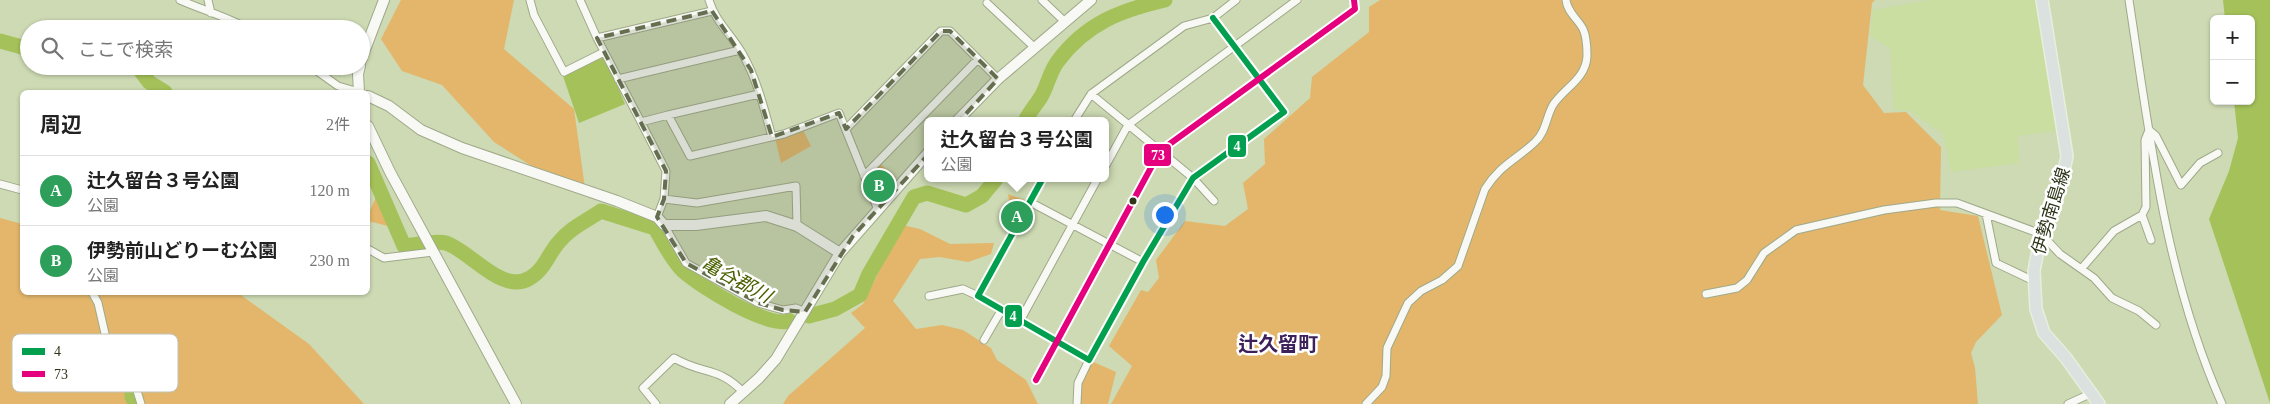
<!DOCTYPE html>
<html lang="ja">
<head>
<meta charset="utf-8">
<style>
  body { margin:0; font-family:"Times New Roman","Noto Sans JP",serif; background:#f2f2f2; color:#222 }
  .controls { position:absolute; right:15px; top:15px; display:grid; overflow:hidden; border-radius:8px; box-shadow:0 1px 4px #0004 }
  .controls button { width:45px; height:45px; display:grid; place-items:center; padding:0; border:0; border-bottom:1px solid #e0e0e0; background:#fff; color:#222; font:25px sans-serif }
  .you { position:absolute; left:1164px; top:214px; width:18px; height:18px; margin:-12px; border:4px solid #fff; border-radius:50%; background:#1a73e8; box-shadow:0 0 0 8px #1a73e833 }
  .badge { display:grid; place-items:center; width:32px; height:32px; border-radius:50%; background:#656f50; color:#fff; font-size:16px; font-weight:700 }
  .pin { position:absolute; translate:-50% -50%; border:2px solid #fff; box-shadow:0 1px 5px #0006 }
  .popup { position:absolute; left:924px; top:117px; width:185px; height:65px; box-sizing:border-box; display:grid; place-content:center; border-radius:8px; background:#fff; filter:drop-shadow(0 1px 4px #0005); font-size:16px; white-space:nowrap; color:#767676 }
  .popup b { font-size:19px; color:#222 }
  .popup::after { content:''; position:absolute; left:50%; top:100%; margin-left:-10px; border:10px solid transparent; border-top-color:#fff }
  .list { margin:0; padding:0; list-style:none }
  h2 { display:flex; justify-content:space-between; align-items:center; height:65px; margin:0; padding:0 20px; font-size:21px }
  h2 small { font-size:16px; font-weight:400; color:#767676 }
  .list li { display:grid; grid-template-columns:32px 1fr auto; gap:15px; align-items:center; box-sizing:border-box; height:70px; padding:0 20px; border-top:1px solid #e0e0e0 }
  .list b { display:block; font-size:19px; white-space:nowrap }
  .list p { margin:0; font-size:16px; white-space:nowrap; color:#767676 }
  .list em { font-size:16px; font-style:normal; color:#767676 }
  .icon { flex:none; width:28px; height:28px; fill:none; stroke:currentColor; stroke-width:2; stroke-linecap:round; stroke-linejoin:round }
  .map { position:relative; flex:none; width:2270px; height:404px; overflow:hidden }
  .search { position:absolute; background:#fff; box-shadow:0 1px 4px #0004; left:20px; top:20px; width:350px; height:55px; display:flex; align-items:center; gap:12px; box-sizing:border-box; padding:0 18px; border-radius:28px; color:#767676; font-size:19px }
  .panel { position:absolute; background:#fff; box-shadow:0 1px 4px #0004; left:20px; top:90px; width:350px; height:205px; border-radius:8px }
  .map>svg:first-child { display:block }
  .built { fill:#cadea2 }
  .green { fill:#e3b66b }
  .water { fill:#a5c25a }
  .lines { fill:none; stroke-linecap:round; stroke-linejoin:round }
  .river { stroke:#a5c25a; stroke-width:15 }
  .street-casing { stroke:#9fa98a; stroke-width:9 }
  .secondary-casing { stroke:#9fa98a; stroke-width:12 }
  .primary-casing { stroke:#e8eedd; stroke-width:14 }
  .street { stroke:#f8f9f4; stroke-width:7 }
  .secondary { stroke:#f8f9f4; stroke-width:10 }
  .primary { stroke:#dae1df; stroke-width:11 }
  .bus-1-casing { stroke:#fff; stroke-width:10 }
  .bus-2-casing { stroke:#fff; stroke-width:10 }
  .bus-1 { stroke:#02a04e; stroke-width:6 }
  .bus-2 { stroke:#e5007d; stroke-width:6 }
  .marked { fill:#656f50; fill-opacity:0.2; stroke:#656f50; stroke-width:4; stroke-dasharray:10 6; stroke-linejoin:round }
  .bus-dot { fill:#2d361a; stroke:#fff; stroke-width:2 }
  .labels { text-anchor:middle; stroke-width:5; stroke-linejoin:round; paint-order:stroke }
  .street-label { font-size:18px; fill:#2d361a; stroke:#fff }
  .water-label { font-size:19px; font-style:italic; fill:#4a6000; stroke:#fff }
  .quarter-label { font-size:20px; font-weight:bold; fill:#3d215a; stroke:#fff }
  .key { fill:#fff; stroke:#c0c3ba; stroke-width:1 }
  .key-label { font-size:14px; fill:#2d361a }
  .line-badge { stroke:#fff; stroke-width:2 }
  .badge-label { font-size:14px; text-anchor:middle; font-weight:bold; fill:#fff }
</style>
</head>
<body>
<div class="map">
<svg width="2270" height="404" viewBox="0 0 2270 404">
  <rect width="100%" height="100%" fill="#cddab3"/>
  <!-- built -->
  <path class="built" d="M 1930,0 L 2037,0 L 2052,95 L 2055,131 L 2017,136 L 2020,163 L 1951,172 L 1943,134 L 1909,111 L 1894,110 L 1890,48 L 1870,36 L 1873,10 Z"/>
  <!-- green -->
  <path class="green" d="M 401,0 L 514,0 L 504,49 L 574,109 L 585,188 L 544,174 L 494,142 L 442,85 L 402,71 L 381,39 Z
    M 1380,0 L 1875,0 L 1872,3 L 1863,85 L 1884,113 L 1906,112 L 1941,147 L 1940,210 L 1978,216 L 2002,315 L 1976,342 L 1971,353 L 1975,368 L 1978,404 L 1111,404 L 1132,366 L 1109,346 L 1141,290 L 1148,292 L 1159,278 L 1156,260 L 1185,221 L 1225,226 L 1248,209 L 1243,183 L 1265,164 L 1264,139 L 1310,98 L 1312,77 L 1369,32 L 1369,7 Z
    M 803,130 L 811,146 L 781,163 L 775,138 Z
    M 880,164 L 896,177 L 874,203 L 868,179 Z
    M 1008,194 L 1030,202 L 1014,231 Z
    M 377,195 L 391,201 L 404,230 L 368,221 L 368,215 Z
    M 0,218 L 22,224 L 22,292 L 238,293 L 309,344 L 364,404 L 0,404 Z
    M 902,225 L 920,229 L 950,244 L 994,243 L 991,254 L 968,262 L 940,257 L 920,259 L 893,301 L 916,329 L 942,325 L 963,330 L 991,348 L 997,360 L 1026,380 L 1038,404 L 783,404 L 788,396 L 865,328 L 851,313 L 863,304 Z
    M 1089,360 L 1116,372 L 1108,404 L 1078,404 L 1078,389 Z"/>
  <!-- water -->
  <path class="water" d="M 2223,0 L 2270,0 L 2270,403 L 2209,219 L 2229,171 L 2238,138 L 2234,101 L 2251,101 L 2251,19 L 2225,19 Z
    M 604,52 L 625,104 L 579,123 L 563,76 Z"/>
  <g class="lines">
    <!-- river -->
    <path class="river" d="M 83,29 L 93,29
      M 0,41 L 29,49
      M 137,66 L 149,82 L 165,92
      M 1025,121 C 1030,111 1037,104 1042,95 C 1048,84 1050,71 1058,61 C 1086,23 1122,10 1165,0
      M 368,163 L 404,246 C 416,245 435,240 446,243 C 472,252 502,295 530,278 C 544,270 548,255 558,243 C 570,228 586,221 601,211 L 655,228 C 663,242 671,259 683,271 C 701,287 767,328 790,321
      M 809,316 L 835,309 L 860,295 L 869,274 L 914,197 L 927,193 L 966,205 L 982,196 L 997,178
      M 115,353 L 131,380 L 132,397 L 136,404"/>
    <!-- street casing -->
    <g class="street-casing">
      <path id="street" d="M 180,0 C 203,10 227,17 249,29
        M 208,0 L 211,13
        M 530,0 L 534,15 L 564,72 L 604,52
        M 580,0 L 597,38
        M 709,0 C 715,21 731,34 742,53 C 757,79 764,108 772,137
        M 1042,0 L 1064,21
        M 2129,0 C 2150,137 2165,276 2222,404
        M 987,3 L 1034,47
        M 310,66 L 338,86 L 359,92
        M 618,79 L 740,50
        M 1091,94 L 1193,178 L 1214,201
        M 668,115 L 759,94
        M 1074,121 L 1091,94 L 1184,26 L 1213,18 L 1236,0
        M 641,122 L 597,38 L 712,11
        M 846,129 L 941,31 L 950,31 L 998,79
        M 1106,165 L 1128,125 L 1297,0
        M 864,176 L 978,59
        M 1043,178 L 978,296 L 1089,360 L 1143,262 L 1193,178 L 1284,112 L 1213,18
        M 0,184 L 22,190
        M 664,199 L 697,203 L 796,186 L 797,226
        M 1030,202 L 1143,262
        M 1986,214 L 1996,263 L 2034,281
        M 2142,215 L 2151,240
        M 657,217 L 664,199 L 666,171 L 641,122 L 668,115 L 690,156 L 784,134 L 839,113 L 878,210
        M 664,225 L 686,263 L 758,303 L 783,310 L 796,308 L 805,312
        M 368,249 L 384,258 L 433,252
        M 2082,268 L 2114,231 L 2142,215 L 2146,207 L 2145,140 L 2149,130 L 2156,136 L 2181,185 L 2200,163 L 2218,153
        M 92,292 L 98,303 L 106,338 L 118,349 L 130,368 L 141,404
        M 1706,294 L 1737,288 L 1747,280 L 1764,253 L 1796,230 L 1884,210 L 1936,203 L 1957,203 L 2041,234 L 2060,254 L 2094,278 L 2112,298 L 2139,311 L 2156,325
        M 929,296 L 963,289 L 978,296
        M 1021,319 L 1098,178
        M 984,340 L 1002,309
        M 1036,380 L 1160,151 L 1355,9 L 1354,0
        M 656,404 L 643,388 L 674,358 C 703,375 719,366 744,393
        M 1077,404 L 1078,383 L 1089,360
        M 1366,404 L 1382,387 L 1386,376 L 1387,348 L 1408,303 L 1421,291 L 1442,280 L 1458,266 L 1485,189 C 1501,164 1516,160 1535,142 C 1546,132 1546,117 1553,105 C 1564,88 1586,79 1587,56 C 1587,47 1587,37 1583,29 C 1578,19 1567,12 1566,0
        M 2068,404 L 2092,393"/>
    </g>
    <!-- secondary casing -->
    <g class="secondary-casing">
      <path id="secondary" d="M 361,60 L 384,0
        M 359,92 L 358,74 L 360,66
        M 368,96 L 389,106 L 421,130 L 462,148 L 617,201 L 657,217 L 664,225 L 696,225 L 766,216 L 797,226 L 840,253
        M 957,121 L 998,79 L 1091,0
        M 368,126 L 390,172 L 516,404
        M 730,404 L 759,378 L 776,359 L 840,253 L 928,153"/>
    </g>
    <!-- primary casing -->
    <g class="primary-casing">
      <path id="primary" d="M 2042,0 L 2067,156 L 2062,181 L 2041,234 L 2034,271 L 2036,309 L 2044,333 L 2066,358 L 2099,404"/>
    </g>
    <!-- street -->
    <use href="#street" class="street"/>
    <!-- secondary -->
    <use href="#secondary" class="secondary"/>
    <!-- primary -->
    <use href="#primary" class="primary"/>
    <!-- bus-1 casing -->
    <g class="bus-1-casing">
      <path id="bus-1" d="M 1043,178 L 978,296 L 1089,360 L 1143,262 L 1193,178 L 1284,112 L 1213,18"/>
    </g>
    <!-- bus-2 casing -->
    <g class="bus-2-casing">
      <path id="bus-2" d="M 1036,380 L 1160,151 L 1355,9 L 1354,0"/>
    </g>
    <!-- bus-1 -->
    <use href="#bus-1" class="bus-1"/>
    <!-- bus-2 -->
    <use href="#bus-2" class="bus-2"/>
  </g>
  <!-- marked area -->
  <path class="marked" d="M 712,11 L 751,70 L 772,137 L 839,113 L 846,129 L 941,31 L 950,31 L 998,79 L 853,236 L 805,312 L 783,310 L 758,303 L 686,263 L 657,217 L 664,199 L 666,171 L 597,38 Z"/>
  <!-- markers -->
  <circle class="bus-dot" cx="1133" cy="201" r="4.5"/>
  <g class="labels">
    <!-- street labels -->
    <g class="street-label">
      <text transform="translate(2051 211) rotate(-73)" y="6">伊勢南島線</text>
    </g>
    <!-- water labels -->
    <g class="water-label">
      <text transform="translate(737 279) rotate(29)" y="7">亀谷郡川</text>
    </g>
    <!-- quarter labels -->
    <g class="quarter-label">
      <text x="1278" y="351">辻久留町</text>
    </g>
  </g>
  <!-- legend -->
  <rect x="12" y="334" width="166" height="58" rx="8" class="key"/>
  <rect x="22" y="348" width="23" height="7" fill="#02a04e"/>
  <rect x="22" y="371" width="23" height="6" fill="#e5007d"/>
  <g class="key-label">
    <text x="54" y="356">4</text>
    <text x="54" y="379">73</text>
  </g>
  <g class="line-badge">
    <rect x="1227" y="134" width="20" height="24" rx="5" fill="#02a04e"/>
    <rect x="1143" y="143" width="29" height="24" rx="5" fill="#e5007d"/>
    <rect x="1004" y="304" width="19" height="24" rx="5" fill="#02a04e"/>
  </g>
  <g class="badge-label">
    <text x="1237" y="151">4</text>
    <text x="1158" y="160">73</text>
    <text x="1013" y="321">4</text>
  </g>
</svg>
<div class="controls">
<button>+</button>
<button>−</button>
</div>
<div class="you"></div>
<div class="pin badge" style="left:1017px;top:217px;background:#2e9e5b">A</div>
<div class="popup"><b>辻久留台３号公園</b>公園</div>
<div class="pin badge" style="left:879px;top:186px;background:#2e9e5b">B</div>
<div class="search"><svg class="icon" aria-label="search" viewBox="0 0 24 24"><circle cx="10" cy="10" r="6"/><path d="M15 15l6 6"/></svg>ここで検索</div>
<section class="panel">
<h2>周辺<small>2件</small></h2>
<ul class="list">
<li><span class="badge" style="background:#2e9e5b">A</span><div><b>辻久留台３号公園</b><p>公園</p></div><em>120 m</em></li>
<li><span class="badge" style="background:#2e9e5b">B</span><div><b>伊勢前山どりーむ公園</b><p>公園</p></div><em>230 m</em></li>
</ul>
</section>
</div>
</body>
</html>
